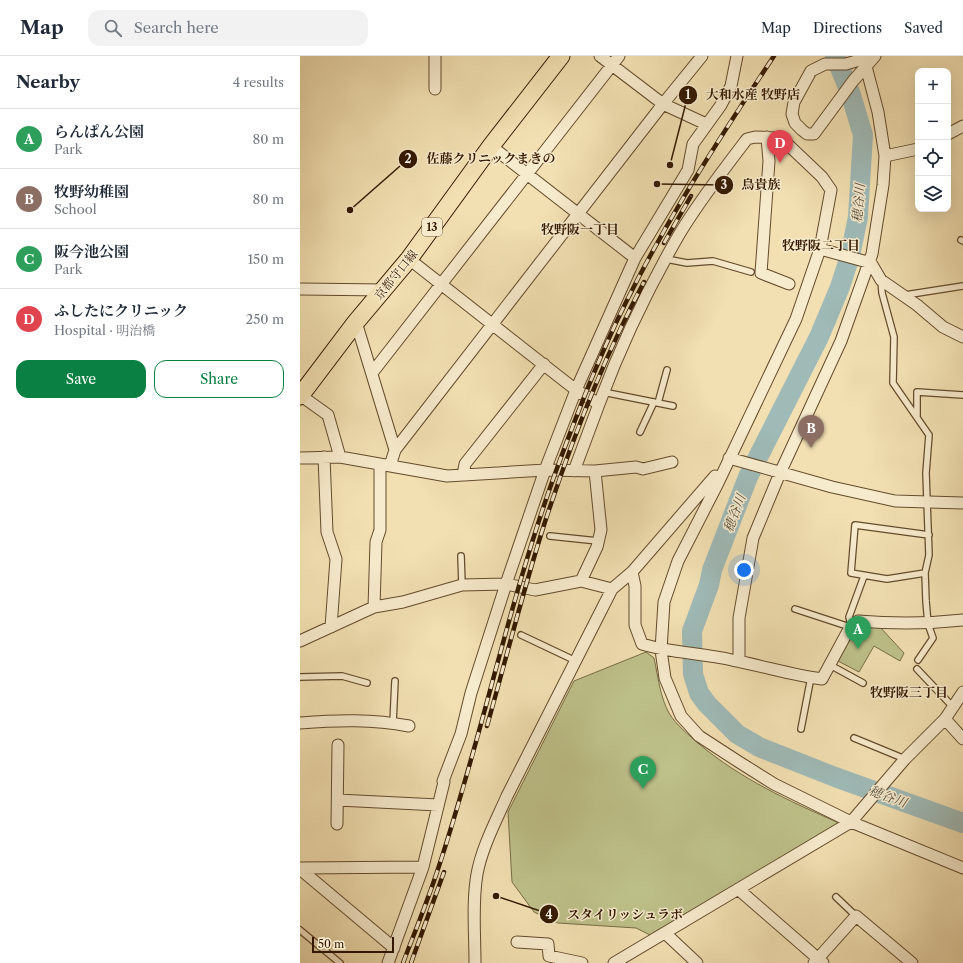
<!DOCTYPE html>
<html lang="en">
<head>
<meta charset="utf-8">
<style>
  body { margin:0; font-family:"Libre Caslon Text","Noto Serif JP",serif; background:#f2f2f3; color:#1f2937 }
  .controls { position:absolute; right:12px; top:12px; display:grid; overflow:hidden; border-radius:8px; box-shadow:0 4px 16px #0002 }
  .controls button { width:36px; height:36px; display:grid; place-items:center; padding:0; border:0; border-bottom:1px solid #e0e1e3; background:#fff; color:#1f2937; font:20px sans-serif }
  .scale { position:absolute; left:12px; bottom:10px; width:82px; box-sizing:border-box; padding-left:4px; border:2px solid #341900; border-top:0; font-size:11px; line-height:14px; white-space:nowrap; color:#341900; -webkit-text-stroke:3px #f7ebcd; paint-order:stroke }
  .you { position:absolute; left:444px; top:514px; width:14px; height:14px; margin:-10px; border:3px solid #fff; border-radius:50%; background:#1a73e8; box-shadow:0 0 0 6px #1a73e833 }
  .badge { display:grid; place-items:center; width:26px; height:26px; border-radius:50%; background:#0b8043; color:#fff; font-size:13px; font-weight:700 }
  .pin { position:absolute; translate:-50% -33px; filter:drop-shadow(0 1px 2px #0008) }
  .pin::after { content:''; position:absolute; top:21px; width:14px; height:12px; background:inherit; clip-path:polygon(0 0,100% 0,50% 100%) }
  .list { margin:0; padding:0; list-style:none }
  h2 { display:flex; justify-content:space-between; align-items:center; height:52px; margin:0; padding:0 16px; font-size:17px }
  h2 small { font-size:13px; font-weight:400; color:#747a83 }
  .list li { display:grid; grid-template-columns:26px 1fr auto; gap:12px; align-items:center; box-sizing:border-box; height:60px; padding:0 16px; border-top:1px solid #e0e1e3 }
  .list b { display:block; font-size:15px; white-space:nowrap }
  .list p { margin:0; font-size:13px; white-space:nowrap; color:#747a83 }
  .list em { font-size:13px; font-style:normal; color:#747a83 }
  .actions { display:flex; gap:8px; padding:12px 16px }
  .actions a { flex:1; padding:9px 0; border:1px solid #0b8043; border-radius:12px; text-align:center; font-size:14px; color:#0b8043 }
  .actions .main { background:#0b8043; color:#fff }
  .icon { flex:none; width:22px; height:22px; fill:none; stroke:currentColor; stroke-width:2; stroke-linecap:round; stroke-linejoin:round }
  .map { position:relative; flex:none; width:663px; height:907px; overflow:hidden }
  header { display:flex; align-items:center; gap:24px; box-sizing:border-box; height:56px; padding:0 20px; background:#fff; border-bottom:1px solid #e0e1e3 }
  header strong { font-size:19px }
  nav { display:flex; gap:22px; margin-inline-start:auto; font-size:14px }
  .search { width:280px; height:36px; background:#f2f2f3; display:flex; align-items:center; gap:10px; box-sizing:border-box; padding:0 14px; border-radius:12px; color:#747a83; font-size:15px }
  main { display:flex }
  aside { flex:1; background:#fff }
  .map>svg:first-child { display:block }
  .green { fill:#bec18a; stroke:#796d45 }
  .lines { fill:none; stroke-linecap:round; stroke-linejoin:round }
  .river { stroke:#9fbab7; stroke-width:20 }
  .lane-casing { stroke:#644b2c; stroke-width:8 }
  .street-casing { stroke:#644b2c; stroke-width:13 }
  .primary-casing { stroke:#341900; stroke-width:19 }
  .lane { stroke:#f7ebcd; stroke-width:5.5 }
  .street { stroke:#f7ebcd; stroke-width:11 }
  .primary { stroke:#f2e0b2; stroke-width:17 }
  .rail-casing { stroke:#341900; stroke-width:4.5 }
  .rail { stroke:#f7ebcd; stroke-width:3; stroke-dasharray:9; stroke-linecap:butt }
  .labels { text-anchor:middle; stroke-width:3; stroke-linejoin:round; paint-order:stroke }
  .shield { fill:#f7ebcd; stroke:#6e583e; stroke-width:1 }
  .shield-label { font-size:11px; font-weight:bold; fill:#341900 }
  .street-label { font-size:12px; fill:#341900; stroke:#f7ebcd }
  .water-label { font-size:13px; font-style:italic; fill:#595140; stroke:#f7ebcd }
  .neighbourhood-label { font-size:13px; font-weight:bold; fill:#341900; stroke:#f7ebcd }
  .leader { fill:none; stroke:#341900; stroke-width:1.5 }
  .callout-dot { fill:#341900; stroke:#f7ebcd; stroke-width:1.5 }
  .mark-label { font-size:12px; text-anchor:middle; font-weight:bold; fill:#fff }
  .callout-label { font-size:13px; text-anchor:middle; font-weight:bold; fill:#341900; stroke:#f7ebcd; stroke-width:3; stroke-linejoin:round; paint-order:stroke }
</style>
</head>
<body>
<header>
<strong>Map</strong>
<div class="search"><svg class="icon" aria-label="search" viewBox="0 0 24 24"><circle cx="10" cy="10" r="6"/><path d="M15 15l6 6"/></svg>Search here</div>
<nav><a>Map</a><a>Directions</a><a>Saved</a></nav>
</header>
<main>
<aside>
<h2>Nearby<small>4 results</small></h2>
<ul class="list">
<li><span class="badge" style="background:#2e9e5b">A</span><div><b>らんぱん公園</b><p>Park</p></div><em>80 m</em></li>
<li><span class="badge" style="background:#8d6e63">B</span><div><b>牧野幼稚園</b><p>School</p></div><em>80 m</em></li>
<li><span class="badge" style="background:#2e9e5b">C</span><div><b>阪今池公園</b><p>Park</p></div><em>150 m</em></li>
<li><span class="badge" style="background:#e0444e">D</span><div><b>ふしたにクリニック</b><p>Hospital · 明治橋</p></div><em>250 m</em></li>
</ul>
<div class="actions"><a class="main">Save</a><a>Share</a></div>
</aside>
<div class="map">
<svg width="663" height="907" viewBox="0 0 663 907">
  <rect width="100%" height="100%" fill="#f2e0b2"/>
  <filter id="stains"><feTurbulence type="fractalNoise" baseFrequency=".005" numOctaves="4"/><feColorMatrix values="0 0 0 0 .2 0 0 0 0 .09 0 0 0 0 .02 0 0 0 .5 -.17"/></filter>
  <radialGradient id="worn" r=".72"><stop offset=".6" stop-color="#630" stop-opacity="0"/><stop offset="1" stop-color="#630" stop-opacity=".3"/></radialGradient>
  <!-- green -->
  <path class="green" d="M 579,570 L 604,597 L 600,605 L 574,590 L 559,616 L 538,605 L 548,583 L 559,571 Z
    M 346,596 L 354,602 C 358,620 360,641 369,657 C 376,669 389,679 399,688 C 441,723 489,745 539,767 L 350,879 L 336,872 L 258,867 L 234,856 L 212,826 L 208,756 L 274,625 Z"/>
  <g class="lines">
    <!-- river -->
    <path class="river" d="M 535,0 L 550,36 L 563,79 L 558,161 L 550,200 L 540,231 L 519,281 L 448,421 L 412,514 L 409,529 L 392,575 L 393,618 L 399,637 L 407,648 L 437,678 L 459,691 L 535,721 L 663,767"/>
    <!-- lane casing -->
    <g class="lane-casing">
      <path id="lane" d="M 661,184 L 663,185
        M 366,203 L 387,207 L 413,205 L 451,216
        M 581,224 L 582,237 L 594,281 L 593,327 L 629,379 L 626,417 L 629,499 L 625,517 L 626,545 L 628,568 L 633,582 L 618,604
        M 605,239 L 663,230
        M 303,336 L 373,350
        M 358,347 L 367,314
        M 617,360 L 617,336 L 663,339
        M 340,376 L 354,346
        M 250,480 L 298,485
        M 161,500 L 162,529
        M 625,517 L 587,523 L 551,517 L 555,469 L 629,479
        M 495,553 L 550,571
        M 551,569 L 549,561 L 564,520
        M 221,579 L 276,605
        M 530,609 L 563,627
        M 617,613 L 653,651
        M 0,621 L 42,620 L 67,627
        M 93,667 L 95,625
        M 501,673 L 511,621
        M 554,682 L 605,703
        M 536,841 L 556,860
        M 0,874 L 40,907"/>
    </g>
    <!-- street casing -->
    <g class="street-casing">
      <path id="street" d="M 300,0 L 363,48 L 406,68
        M 573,0 L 546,8 L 525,8 L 511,15 L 494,46 L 492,58 L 495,67 L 502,74 L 507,78 L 514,78 L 553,25 L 575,0
        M 135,33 L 135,0
        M 648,78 L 663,70
        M 467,81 L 469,105 L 461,217 L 489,228
        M 191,90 L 335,202
        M 585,100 L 618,93
        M 520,193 L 571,207 L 581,224 L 617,249 L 643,271 L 663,281
        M 109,203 L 276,334 L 299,348 L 274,415
        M 0,233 L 85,234
        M 56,266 L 95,394
        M 72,317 L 319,0
        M 0,339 L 28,359 L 40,401
        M 299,348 C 321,289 348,232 380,177 C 400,144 424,113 447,83 L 455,81 L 481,82 L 522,121 L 531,134 L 520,193 L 496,263 L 418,427 L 378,505 L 364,546 L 361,594 L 365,622 L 381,660 L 399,680 L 439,706 L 474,728 L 551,766 L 663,812
        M 24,401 L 27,476 L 36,503 L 31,571
        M 0,402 L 40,401 L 147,420 L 245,414 L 295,415 L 336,411 L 343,413 L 372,406
        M 429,402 L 532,431 L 595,445 L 663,447
        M 90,410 L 95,394 L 363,48 L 402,0
        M 295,415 L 301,474 L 297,491 L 281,525 L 312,533
        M 163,419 L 165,408 L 244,308
        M 332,516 L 335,530 L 335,569 L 342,588 C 371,597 402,597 432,604 C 463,610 492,619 522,623 L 549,573 L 558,565 C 593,568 627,568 663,564
        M 74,551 L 76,486 L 80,474 L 80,408
        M 0,585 L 74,551 L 103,546 L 162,529 L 206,528 L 235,534 L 281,525
        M 439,605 L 439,562 L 453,482 L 480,417 L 541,285 L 572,198 L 583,129 L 585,100 L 578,56 L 564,3
        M 645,663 L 663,683
        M 0,667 C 38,664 72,663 109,670
        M 38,744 L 138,749
        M 37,768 L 38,689
        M 0,812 L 123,811
        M 0,813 L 94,892
        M 438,833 L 523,907
        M 365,877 L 397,907
        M 217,886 L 248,888 L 249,900 L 282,907
        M 88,907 L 123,811 L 144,726 L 143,725 L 161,678 L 171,637 L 206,528 L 245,414 L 276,334 L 335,202 L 388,114 L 393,88 L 421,49 L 431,30 L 437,0
        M 175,907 C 175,878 172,846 177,818 C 182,791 196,765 207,740 L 312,533 L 332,516 L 415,420
        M 314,907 L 551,766 L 605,703 L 645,663 L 663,636
        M 514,907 L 556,860 L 612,907"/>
    </g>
    <!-- primary casing -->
    <g class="primary-casing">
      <path id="primary" d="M 0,340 L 56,266 L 109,203 L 191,90 L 261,0"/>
    </g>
    <!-- lane -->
    <use href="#lane" class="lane"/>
    <!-- street -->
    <use href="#street" class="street"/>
    <!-- primary -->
    <use href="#primary" class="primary"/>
    <!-- rail casing -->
    <g class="rail-casing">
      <path id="rail" d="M 364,187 L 391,140
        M 187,670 C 206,603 223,535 244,469 C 271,386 303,303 344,226
        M 103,907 C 114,878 126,849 136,819 C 181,686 208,547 256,415 C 271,374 287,332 305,291 C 350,189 412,93 474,0
        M 111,907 L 144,816"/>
    </g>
    <!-- rail -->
    <use href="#rail" class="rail"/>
  </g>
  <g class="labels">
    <!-- shield labels -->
    <rect class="shield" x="122" y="162" width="20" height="18" rx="3"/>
    <g class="shield-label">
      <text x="132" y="175">13</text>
    </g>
    <!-- street labels -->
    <g class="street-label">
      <text transform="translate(96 219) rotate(-51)" y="4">京都守口線</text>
    </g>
    <!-- water labels -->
    <g class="water-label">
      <text transform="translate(558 147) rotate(-85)" y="5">穂谷川</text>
      <text transform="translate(434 457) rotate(-69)" y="5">穂谷川</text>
      <text transform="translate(588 740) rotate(20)" y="5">穂谷川</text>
    </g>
    <!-- neighbourhood labels -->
    <g class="neighbourhood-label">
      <text x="280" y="178">牧野阪一丁目</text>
      <text x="521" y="194">牧野阪二丁目</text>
      <text x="609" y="641">牧野阪三丁目</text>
    </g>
  </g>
  <!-- callouts -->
  <path class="leader" d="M370 109L388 39M50 154L108 103M357 128L424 129M196 840L249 858"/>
  <g class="callout-dot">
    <circle cx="370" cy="109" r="4"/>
    <circle cx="50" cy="154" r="4"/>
    <circle cx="357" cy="128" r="4"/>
    <circle cx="196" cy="840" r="4"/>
    <circle cx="388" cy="39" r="10"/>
    <circle cx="108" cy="103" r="10"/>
    <circle cx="424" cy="129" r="10"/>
    <circle cx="249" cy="858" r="10"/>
  </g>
  <g class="mark-label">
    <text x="388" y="43">1</text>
    <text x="108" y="107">2</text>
    <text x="424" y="133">3</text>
    <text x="249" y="863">4</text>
  </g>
  <g class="callout-label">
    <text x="453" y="43">大和水産 牧野店</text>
    <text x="191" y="107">佐藤クリニックまきの</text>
    <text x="461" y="133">鳥貴族</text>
    <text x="325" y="863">スタイリッシュラボ</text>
  </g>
  <rect width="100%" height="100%" filter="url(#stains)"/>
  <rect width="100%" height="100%" fill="url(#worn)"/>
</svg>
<div class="controls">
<button>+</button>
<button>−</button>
<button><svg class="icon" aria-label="locate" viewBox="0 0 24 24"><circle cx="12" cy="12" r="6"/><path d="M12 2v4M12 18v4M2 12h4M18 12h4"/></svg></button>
<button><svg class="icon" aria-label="layers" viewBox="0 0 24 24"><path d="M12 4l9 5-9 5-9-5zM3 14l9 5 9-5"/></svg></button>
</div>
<div class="scale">50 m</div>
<div class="you"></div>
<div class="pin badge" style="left:558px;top:593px;background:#2e9e5b">A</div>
<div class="pin badge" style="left:511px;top:392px;background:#8d6e63">B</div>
<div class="pin badge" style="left:343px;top:733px;background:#2e9e5b">C</div>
<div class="pin badge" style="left:480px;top:107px;background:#e0444e">D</div>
</div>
</main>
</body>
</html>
